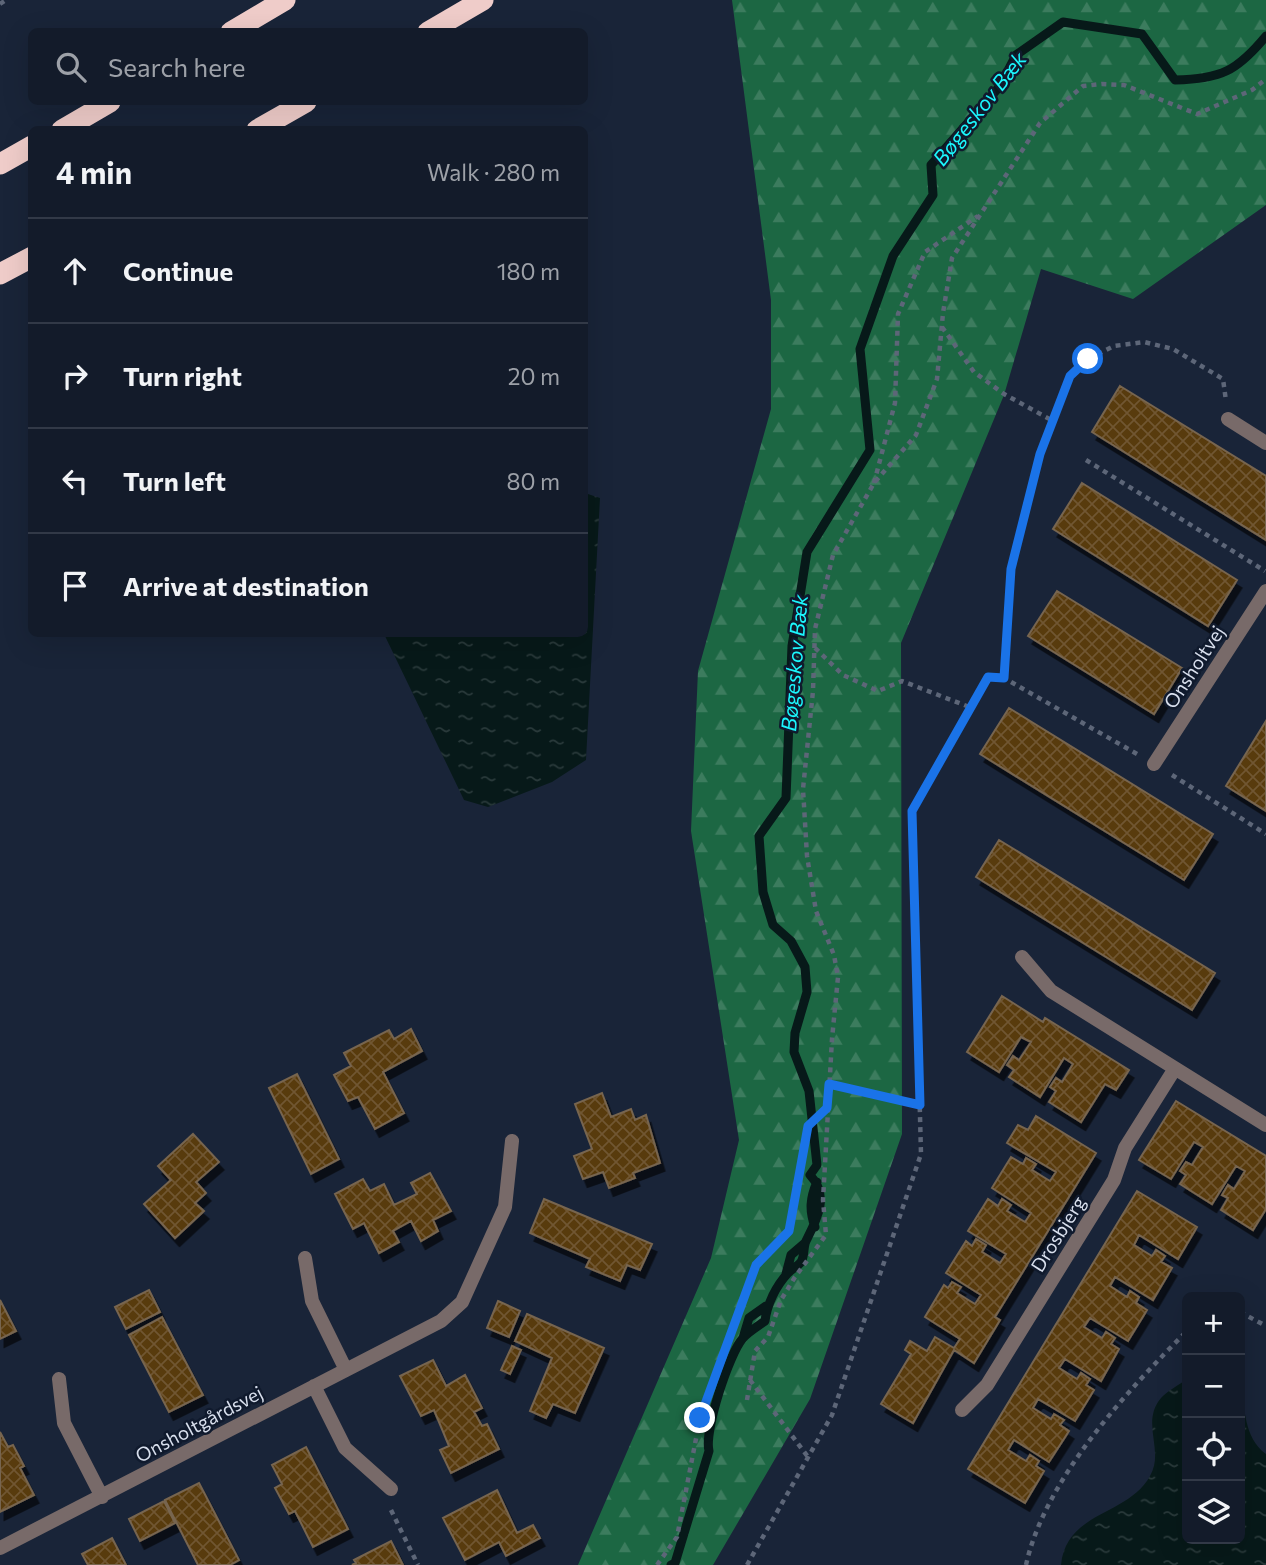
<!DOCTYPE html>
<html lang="en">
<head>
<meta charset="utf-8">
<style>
  body { margin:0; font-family:Commissioner,sans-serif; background:#202836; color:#f1f3f6 }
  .controls { position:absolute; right:21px; bottom:21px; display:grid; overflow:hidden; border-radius:10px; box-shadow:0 7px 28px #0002 }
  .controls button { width:63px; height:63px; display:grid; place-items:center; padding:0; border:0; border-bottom:2px solid #323947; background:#131b2a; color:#f1f3f6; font:35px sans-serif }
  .stop { position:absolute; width:21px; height:21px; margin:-16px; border:5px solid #1a73e8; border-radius:50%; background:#fff }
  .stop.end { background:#1a73e8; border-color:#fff; box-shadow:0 2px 7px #0008 }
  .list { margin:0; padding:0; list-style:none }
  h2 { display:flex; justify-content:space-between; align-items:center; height:91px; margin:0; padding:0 28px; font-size:30px }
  h2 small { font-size:23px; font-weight:400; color:#9da1a8 }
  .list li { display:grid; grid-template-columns:46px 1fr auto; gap:21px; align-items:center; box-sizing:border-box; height:105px; padding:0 28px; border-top:2px solid #323947 }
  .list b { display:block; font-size:26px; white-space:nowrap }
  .list em { font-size:23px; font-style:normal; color:#9da1a8 }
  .icon { flex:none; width:38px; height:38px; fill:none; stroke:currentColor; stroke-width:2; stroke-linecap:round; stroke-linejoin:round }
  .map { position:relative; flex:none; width:1266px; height:1565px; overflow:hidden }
  .search { position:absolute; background:#131b2a; box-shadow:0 7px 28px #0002; left:28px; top:28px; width:560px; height:77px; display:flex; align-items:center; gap:18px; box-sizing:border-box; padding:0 24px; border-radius:10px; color:#9da1a8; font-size:26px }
  .panel { position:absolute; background:#131b2a; box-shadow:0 7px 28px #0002; left:28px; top:126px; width:560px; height:511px; border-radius:10px }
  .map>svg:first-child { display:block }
  .forest { fill:url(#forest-firs) }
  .water { fill:url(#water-ripples) }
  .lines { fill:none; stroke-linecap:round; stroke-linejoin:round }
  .stream { stroke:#071919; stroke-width:9 }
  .building { fill:url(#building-cross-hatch); stroke:#77654f; stroke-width:2; filter:url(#shadow) }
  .path { stroke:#5d6678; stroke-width:4.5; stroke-dasharray:5 5; stroke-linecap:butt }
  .street { stroke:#786a69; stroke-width:14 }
  .highway { stroke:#efccc9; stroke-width:21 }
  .route { stroke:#1a73e8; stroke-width:9 }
  .labels { text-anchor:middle; stroke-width:5; stroke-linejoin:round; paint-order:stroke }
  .street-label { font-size:19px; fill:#d8dfed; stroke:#101a2d }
  .water-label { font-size:21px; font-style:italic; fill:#1bf7fd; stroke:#101a2d }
</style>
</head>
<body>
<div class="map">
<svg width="1266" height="1565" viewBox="0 0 1266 1565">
  <defs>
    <pattern id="forest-firs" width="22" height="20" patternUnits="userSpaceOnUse" patternTransform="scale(1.75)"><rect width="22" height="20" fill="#1c6743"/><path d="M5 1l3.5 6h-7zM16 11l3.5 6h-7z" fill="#3c7c5e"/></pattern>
    <pattern id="water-ripples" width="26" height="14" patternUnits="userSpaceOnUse" patternTransform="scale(1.75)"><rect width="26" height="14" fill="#071919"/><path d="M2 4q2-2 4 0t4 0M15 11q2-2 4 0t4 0" fill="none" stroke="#2a3a3b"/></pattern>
    <pattern id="building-cross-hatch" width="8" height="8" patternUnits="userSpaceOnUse" patternTransform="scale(1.75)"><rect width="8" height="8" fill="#583a0e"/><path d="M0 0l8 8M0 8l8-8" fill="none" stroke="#6f5631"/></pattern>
    <filter id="shadow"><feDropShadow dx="4.5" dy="8" stdDeviation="0" flood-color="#0009"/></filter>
  </defs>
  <rect width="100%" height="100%" fill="#192438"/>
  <!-- forest -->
  <path class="forest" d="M 732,0 L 1266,0 L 1266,205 L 1133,299 L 1041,269 L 1004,395 L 901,643 L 902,1134 L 810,1399 L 713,1565 L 578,1565 L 711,1258 L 739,1140 L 691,831 L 698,671 L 771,409 L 771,300 Z"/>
  <!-- water -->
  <path class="water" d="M 585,493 L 600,498 L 586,760 L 552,782 L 488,807 L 464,800 L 384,634 L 584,634 Z
    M 1187,1379 L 1187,1539 L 1240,1539 L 1240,1384 C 1246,1408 1243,1437 1266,1454 L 1266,1565 L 1061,1565 C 1066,1511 1128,1516 1150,1476 C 1165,1450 1140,1423 1161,1398 C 1167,1391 1179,1385 1187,1379 Z"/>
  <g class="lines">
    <!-- stream -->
    <path class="stream" d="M 815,1227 C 809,1210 810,1198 817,1182
      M 786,1274 L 791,1255 L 805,1243
      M 743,1338 L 749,1318 L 766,1306
      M 671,1565 L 675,1563 L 709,1451 C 704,1431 729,1354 743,1338 C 748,1332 758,1326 765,1321 C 767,1304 776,1286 788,1273 C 792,1269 798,1266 801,1262 C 805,1256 803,1247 806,1241 C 817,1219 830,1196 810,1175 L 817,1165 L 809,1091 L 794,1052 L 795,1033 L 807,992 L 805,967 L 791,941 L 773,925 L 763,892 L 759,836 L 786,798 L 792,646 L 807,552 L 870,450 L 860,349 L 893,256 L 933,195 L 931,165 L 1000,86 L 1016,55 L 1063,22 L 1142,34 L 1175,80 C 1221,79 1237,71 1266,36"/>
  </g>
  <!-- building -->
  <path class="building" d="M 1120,386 L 1266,476 L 1266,540 L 1092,432 Z
    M 1082,483 L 1237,580 L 1208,626 L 1053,529 Z
    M 1057,591 L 1182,668 L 1154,714 L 1028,636 Z
    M 1009,708 L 1213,834 L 1184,880 L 980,754 Z
    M 1266,721 L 1266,811 L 1226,786 Z
    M 999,840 L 1215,973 L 1192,1010 L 976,877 Z
    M 1002,996 L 1043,1022 L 1045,1018 L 1129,1070 L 1116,1090 L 1105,1084 L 1081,1122 L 1049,1102 L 1056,1091 L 1050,1087 L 1056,1078 L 1062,1082 L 1073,1064 L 1064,1058 L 1040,1097 L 1009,1077 L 1014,1070 L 1007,1065 L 1013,1056 L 1019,1060 L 1031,1042 L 1021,1037 L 999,1072 L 967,1052 Z
    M 411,1029 L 422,1051 L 383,1072 L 404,1113 L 375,1129 L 358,1097 L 348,1101 L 334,1075 L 351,1066 L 344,1053 L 389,1030 L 394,1039 Z
    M 297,1074 L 339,1159 L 311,1174 L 269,1088 Z
    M 602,1093 L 611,1117 L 631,1109 L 635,1120 L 646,1115 L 660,1163 L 633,1173 L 635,1178 L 609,1188 L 603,1172 L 583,1179 L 574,1156 L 592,1149 L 575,1104 Z
    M 1176,1101 L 1266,1156 L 1266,1209 L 1253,1230 L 1221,1210 L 1228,1198 L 1222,1195 L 1228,1185 L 1234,1189 L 1245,1171 L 1236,1166 L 1212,1204 L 1180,1184 L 1186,1175 L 1180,1171 L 1186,1162 L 1192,1165 L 1203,1147 L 1194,1142 L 1171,1179 L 1139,1160 Z
    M 1036,1116 L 1096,1153 L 995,1317 L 1000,1320 L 974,1363 L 954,1350 L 913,1423 L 881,1404 L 911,1354 L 905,1350 L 910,1341 L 927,1351 L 935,1337 L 954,1348 L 960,1339 L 925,1317 L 944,1285 L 948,1288 L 952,1282 L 961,1287 L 957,1293 L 975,1304 L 981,1295 L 946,1273 L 966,1241 L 972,1246 L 976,1239 L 986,1245 L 982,1252 L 1000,1263 L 1006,1254 L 968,1231 L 988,1199 L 998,1206 L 1002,1199 L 1011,1205 L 1007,1211 L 1025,1222 L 1031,1213 L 992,1188 L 1011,1157 L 1023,1164 L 1026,1158 L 1036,1164 L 1032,1170 L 1050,1181 L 1056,1172 L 1007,1143 L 1018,1125 L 1028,1130 Z
    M 193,1134 L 219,1162 L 196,1182 L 206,1193 L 195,1203 L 204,1211 L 175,1238 L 144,1204 L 171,1180 L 158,1166 Z
    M 430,1173 L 451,1211 L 433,1220 L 438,1231 L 421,1241 L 411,1221 L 393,1231 L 399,1242 L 379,1253 L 364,1223 L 353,1229 L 335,1194 L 363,1179 L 370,1191 L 384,1184 L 394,1205 L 417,1194 L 411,1183 Z
    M 1137,1191 L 1197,1227 L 1178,1259 L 1139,1235 L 1134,1245 L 1152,1256 L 1156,1250 L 1165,1256 L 1161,1262 L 1172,1268 L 1153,1300 L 1115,1277 L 1110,1286 L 1127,1297 L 1130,1291 L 1139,1297 L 1136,1303 L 1147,1310 L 1128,1341 L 1090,1318 L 1084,1327 L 1102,1338 L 1106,1332 L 1115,1338 L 1111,1344 L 1119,1349 L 1101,1381 L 1065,1359 L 1059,1368 L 1077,1379 L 1081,1373 L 1090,1379 L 1086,1385 L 1094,1390 L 1075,1421 L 1038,1399 L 1033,1408 L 1051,1419 L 1054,1414 L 1064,1420 L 1060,1425 L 1069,1431 L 1049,1462 L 1014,1440 L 1008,1450 L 1026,1461 L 1030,1455 L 1039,1461 L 1036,1466 L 1044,1471 L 1025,1503 L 968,1469 Z
    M 544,1199 L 652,1244 L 640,1270 L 627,1265 L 620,1281 L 586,1267 L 590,1259 L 530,1233 Z
    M 149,1290 L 160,1312 L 126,1329 L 115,1307 Z
    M 0,1300 L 16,1331 L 0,1339 Z
    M 498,1301 L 520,1311 L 509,1337 L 487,1328 Z
    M 527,1314 L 604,1348 L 575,1413 L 553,1404 L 546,1418 L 530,1411 L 552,1358 L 515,1341 Z
    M 162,1317 L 203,1395 L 169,1412 L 129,1335 Z
    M 512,1346 L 521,1350 L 510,1374 L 501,1370 Z
    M 433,1360 L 446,1386 L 465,1375 L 482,1408 L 474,1412 L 482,1426 L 487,1424 L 499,1449 L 451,1473 L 440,1450 L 449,1446 L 434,1410 L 421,1416 L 400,1376 Z
    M 0,1432 L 8,1447 L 13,1445 L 24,1466 L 20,1468 L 34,1495 L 0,1512 Z
    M 306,1447 L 348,1529 L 313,1547 L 295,1511 L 289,1514 L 275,1488 L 282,1484 L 272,1465 Z
    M 199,1483 L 239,1560 L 230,1565 L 198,1565 L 165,1500 Z
    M 497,1490 L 517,1533 L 533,1525 L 540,1538 L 506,1556 L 499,1542 L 465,1560 L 443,1518 Z
    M 164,1501 L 175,1523 L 140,1541 L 129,1519 Z
    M 112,1538 L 126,1565 L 88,1565 L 82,1554 Z
    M 391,1541 L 403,1565 L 352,1565 L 356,1563 L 354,1560 Z"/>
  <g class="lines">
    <!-- path -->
    <path class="path" d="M 0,4 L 6,0
      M 942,327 L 974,372 L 1004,394 L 1053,421
      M 1086,460 L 1265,571
      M 874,483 L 895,403 L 898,314 L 925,252 L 978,216
      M 815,648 L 843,675 L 878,691 L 902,681 L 972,708
      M 1137,754 L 1004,678 L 1011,569 L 1040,454 L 1070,376 L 1088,359 L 1114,346 L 1144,342 L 1173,349 L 1223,379 L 1226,401
      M 1172,775 L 1266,834
      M 829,1084 L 920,1105
      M 1240,1312 L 1266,1326
      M 750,1380 L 808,1457
      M 747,1400 L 755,1351 L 768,1337 L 781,1300 L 795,1277 L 826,1235 L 823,1200 L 832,1039 L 838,977 L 834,955 L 816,911 L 807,856 L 803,789 L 813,691 L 815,629 L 833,555 L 874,483 L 916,435 L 937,379 L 943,313 L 952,258 L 1040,123 L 1083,86 L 1102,84 L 1124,85 L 1197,114 L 1252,90 L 1266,79
      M 391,1510 L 418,1565
      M 657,1565 L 677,1537 L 700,1418 L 741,1305 L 756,1265 L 789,1231 L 808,1126 L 827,1109
      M 747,1565 L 832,1415 L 921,1154 L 912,811 L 988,677 L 1004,678
      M 1026,1565 C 1045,1479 1127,1391 1187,1331"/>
    <!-- street -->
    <path class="street" d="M 1228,419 L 1266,443
      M 1154,764 L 1266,591
      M 1022,957 L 1051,991 L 1266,1125
      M 305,1258 L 312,1301 L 346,1370
      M 59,1379 L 64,1423 L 102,1497
      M 314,1386 L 345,1448 L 391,1489
      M 962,1410 L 987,1385 L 1114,1180 L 1125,1148 L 1174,1070
      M 0,1548 L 441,1321 L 462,1302 L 505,1207 L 512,1141"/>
    <!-- highway -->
    <path class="highway" d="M 231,32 L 285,0
      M 428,32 L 483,0
      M 62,130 L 110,102
      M 257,130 L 306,102
      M 0,164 L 32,146
      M 0,274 L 32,257"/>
  </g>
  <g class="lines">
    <!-- route -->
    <path class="route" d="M 700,1418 L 756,1265 L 789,1231 L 808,1126 L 827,1108 L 829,1084 L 920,1105 L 912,811 L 988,677 L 1004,678 L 1011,569 L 1040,454 L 1070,376 L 1088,359"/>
  </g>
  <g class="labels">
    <!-- street labels -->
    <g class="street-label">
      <text transform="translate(1194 667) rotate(-57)" y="7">Onsholtvej</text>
      <text transform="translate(1058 1234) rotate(-58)" y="7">Drosbjerg</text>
      <text transform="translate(199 1424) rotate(-28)" y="7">Onsholtgårdsvej</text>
    </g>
    <!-- water labels -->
    <g class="water-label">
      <text transform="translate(980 109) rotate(-52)" y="7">Bøgeskov Bæk</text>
      <text transform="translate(795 663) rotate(-85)" y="7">Bøgeskov Bæk</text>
    </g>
  </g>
</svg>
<div class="controls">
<button>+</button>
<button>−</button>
<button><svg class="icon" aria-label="locate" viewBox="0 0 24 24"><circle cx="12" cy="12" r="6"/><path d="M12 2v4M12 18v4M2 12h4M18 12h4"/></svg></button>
<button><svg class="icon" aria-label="layers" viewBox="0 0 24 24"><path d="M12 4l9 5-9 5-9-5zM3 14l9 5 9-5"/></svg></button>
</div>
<div class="stop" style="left:1088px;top:359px"></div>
<div class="stop end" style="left:700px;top:1418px"></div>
<div class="search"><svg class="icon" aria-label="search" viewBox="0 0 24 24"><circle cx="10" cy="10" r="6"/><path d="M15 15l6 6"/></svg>Search here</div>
<section class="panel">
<h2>4 min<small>Walk · 280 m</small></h2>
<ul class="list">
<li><svg class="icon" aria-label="ahead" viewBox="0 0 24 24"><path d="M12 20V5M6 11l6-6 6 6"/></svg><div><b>Continue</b></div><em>180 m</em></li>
<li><svg class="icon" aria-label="right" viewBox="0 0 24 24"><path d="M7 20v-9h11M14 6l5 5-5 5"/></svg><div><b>Turn right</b></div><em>20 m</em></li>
<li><svg class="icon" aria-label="left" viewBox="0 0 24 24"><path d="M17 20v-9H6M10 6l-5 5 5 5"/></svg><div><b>Turn left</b></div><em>80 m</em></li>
<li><svg class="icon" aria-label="arrive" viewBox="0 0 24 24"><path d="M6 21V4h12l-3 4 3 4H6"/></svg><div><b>Arrive at destination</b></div></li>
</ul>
</section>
</div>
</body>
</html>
